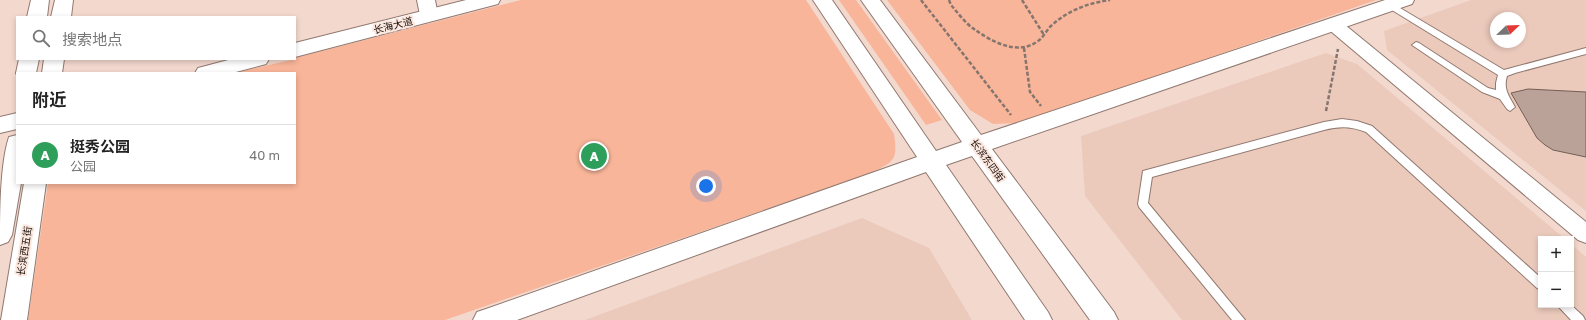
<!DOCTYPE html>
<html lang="zh">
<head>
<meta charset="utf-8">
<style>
  body { margin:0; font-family:"Golos Text","Noto Sans SC",sans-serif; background:#f6f6f6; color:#222 }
  .controls { position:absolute; right:12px; bottom:12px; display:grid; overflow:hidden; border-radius:0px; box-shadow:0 2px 6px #0003 }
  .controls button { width:36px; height:36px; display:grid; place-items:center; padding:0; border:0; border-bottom:1px solid #e0e0e0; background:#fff; color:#222; font:20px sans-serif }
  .compass { position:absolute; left:1490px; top:12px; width:36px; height:36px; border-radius:50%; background:#fff; box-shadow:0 2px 6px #0003; rotate:67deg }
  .you { position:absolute; left:706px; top:186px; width:14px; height:14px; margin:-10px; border:3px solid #fff; border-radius:50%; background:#1a73e8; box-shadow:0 0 0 6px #1a73e833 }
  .badge { display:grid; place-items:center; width:26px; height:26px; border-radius:50%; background:#db2777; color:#fff; font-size:13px; font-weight:700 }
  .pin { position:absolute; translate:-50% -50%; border:2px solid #fff; box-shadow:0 1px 4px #0006 }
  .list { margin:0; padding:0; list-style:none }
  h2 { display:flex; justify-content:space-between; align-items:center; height:52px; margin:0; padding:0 16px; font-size:17px }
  h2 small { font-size:13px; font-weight:400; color:#767676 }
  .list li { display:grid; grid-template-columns:26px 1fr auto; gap:12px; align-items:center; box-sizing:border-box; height:60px; padding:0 16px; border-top:1px solid #e0e0e0 }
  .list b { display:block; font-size:15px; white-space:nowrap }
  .list p { margin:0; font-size:13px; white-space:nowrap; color:#767676 }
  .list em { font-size:13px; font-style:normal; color:#767676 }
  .icon { flex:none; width:22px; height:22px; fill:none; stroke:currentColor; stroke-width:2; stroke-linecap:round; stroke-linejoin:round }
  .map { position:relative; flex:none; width:1586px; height:320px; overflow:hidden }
  .search { position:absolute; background:#fff; box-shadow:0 2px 6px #0003; left:16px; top:16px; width:280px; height:44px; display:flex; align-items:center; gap:10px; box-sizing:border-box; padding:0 14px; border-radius:0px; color:#767676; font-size:15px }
  .panel { position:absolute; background:#fff; box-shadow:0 2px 6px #0003; left:16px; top:72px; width:280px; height:112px; border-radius:0px }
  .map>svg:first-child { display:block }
  .built { fill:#ebcabc; fill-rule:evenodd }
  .green { fill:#f8b599 }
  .building { fill:#bba298; stroke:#745e55 }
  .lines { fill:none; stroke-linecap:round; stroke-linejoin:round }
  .lane-casing { stroke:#917970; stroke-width:2 }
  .street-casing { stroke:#917970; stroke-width:2 }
  .secondary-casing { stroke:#917970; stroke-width:2 }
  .path { stroke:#86756e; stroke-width:2.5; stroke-dasharray:4 2; stroke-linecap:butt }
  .lane { fill:#fff; fill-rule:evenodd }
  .street { fill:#fff; fill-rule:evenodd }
  .secondary { fill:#fff; fill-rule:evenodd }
  .labels { text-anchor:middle; stroke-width:4; stroke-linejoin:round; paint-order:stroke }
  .street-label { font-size:10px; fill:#1a120e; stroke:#fce7de }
</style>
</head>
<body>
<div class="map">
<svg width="1586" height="320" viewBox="0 0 1586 320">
  <rect width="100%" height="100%" fill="#f3d8ce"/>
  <!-- built -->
  <path class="built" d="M 1471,0 L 1586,0 L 1586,211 L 1387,50 L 1384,31 ZM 1496,18 L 1520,18 L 1520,42 L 1496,42 Z
    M 1326,53 L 1357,64 L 1565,239 L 1541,239 L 1541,305 L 1571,305 L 1571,244 L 1586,257 L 1586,320 L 1182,320 L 1085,196 L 1081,136 Z
    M 862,218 L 929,248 L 972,320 L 585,320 Z"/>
  <!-- green -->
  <path class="green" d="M 521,0 L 806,0 L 894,134 C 898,161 894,161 871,173 L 445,320 L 28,320 L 48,183 L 295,183 L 295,73 L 235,73 L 295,59 L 295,58 Z
    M 839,0 L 856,0 L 942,120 L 926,125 Z
    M 887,0 L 1376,0 L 1021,123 L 993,124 L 970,110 Z"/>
  <!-- building -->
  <path class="building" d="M 1528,89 L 1586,92 L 1586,157 L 1553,150 L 1545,145 L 1537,138 L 1511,93 Z"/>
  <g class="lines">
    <!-- lane casing -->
    <g class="lane-casing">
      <path id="lane" d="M 1390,2 L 1504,70 L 1586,48 L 1586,54 L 1515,73 L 1507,76 C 1503,89 1509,96 1515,107 L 1510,111 L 1507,109 L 1500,99 L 1482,92 L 1412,45 L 1416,42 L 1419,43 L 1488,88 L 1496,90 L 1496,83 L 1498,75 L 1387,7 L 1386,5 L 1387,3 Z
        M 1342,119 L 1357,121 L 1372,126 L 1541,278 L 1541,290 L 1537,288 L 1366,132 C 1351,126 1339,126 1324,130 L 1152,177 L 1148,203 L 1245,320 L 1232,320 L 1139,207 L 1138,204 L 1143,171 L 1324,122 Z
        M 1557,305 L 1571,305 L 1583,316 L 1585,320 L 1571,320 Z"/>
    </g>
    <!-- street casing -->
    <g class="street-casing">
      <path id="street" d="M 417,0 L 435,0 L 438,15 L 435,19 L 429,21 L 423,19 L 420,15 Z
        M 1333,18 L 1339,20 L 1586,222 L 1586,243 L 1578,240 L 1327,28 L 1324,24 L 1327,20 Z"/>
    </g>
    <!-- secondary casing -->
    <g class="secondary-casing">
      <path id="secondary" d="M 31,0 L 49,0 L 47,17 L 27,17 Z
        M 55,0 L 73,0 L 71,17 L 51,17 Z
        M 466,0 L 500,0 L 498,4 L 295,57 L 295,43 Z
        M 813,0 L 832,0 L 936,151 L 962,142 L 861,0 L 880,0 L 981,135 L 1385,0 L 1414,0 L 1412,4 L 992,149 L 1114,312 L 1118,320 L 1090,320 L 972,156 L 946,165 L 1048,312 L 1052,320 L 1025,320 L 926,172 L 517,320 L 473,320 L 477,312 L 486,309 L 917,157 Z
        M 19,59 L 39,59 L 36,73 L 17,73 L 17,75 L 16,73 Z
        M 44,59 L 64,59 L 62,73 L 42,73 Z
        M 232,59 L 269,59 L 266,64 L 232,73 L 195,73 L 198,68 Z
        M 17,113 L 17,129 L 0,133 L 0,117 Z
        M 17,135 L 17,183 L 21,183 L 12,235 L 8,242 L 0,245 C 0,214 0,164 9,137 Z
        M 24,183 L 46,183 L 27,320 L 1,320 Z"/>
    </g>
    <!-- path -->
    <path class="path" d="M 921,0 L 1011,115
      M 949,0 L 951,5 C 958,13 965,23 974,29 C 992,42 1018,56 1038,41 C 1043,38 1046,31 1050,27 C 1066,11 1088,3 1110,0
      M 1022,0 L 1044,35
      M 1024,48 L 1030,92 L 1041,106
      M 1326,111 L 1338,49"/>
    <!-- lane -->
    <use href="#lane" class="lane"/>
    <!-- street -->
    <use href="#street" class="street"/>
    <!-- secondary -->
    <use href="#secondary" class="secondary"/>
  </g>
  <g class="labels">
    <!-- street labels -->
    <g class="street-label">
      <text transform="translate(393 25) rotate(-14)" y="4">长海大道</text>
      <text transform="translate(988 160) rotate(54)" y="4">长滨东四街</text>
      <text transform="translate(24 251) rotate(-81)" y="4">长滨西五街</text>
    </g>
  </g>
</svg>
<div class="controls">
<button>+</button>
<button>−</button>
</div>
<svg class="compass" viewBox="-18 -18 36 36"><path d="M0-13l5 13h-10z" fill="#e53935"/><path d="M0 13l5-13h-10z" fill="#767676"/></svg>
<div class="you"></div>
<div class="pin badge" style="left:594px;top:156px;background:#2e9e5b">A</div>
<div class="search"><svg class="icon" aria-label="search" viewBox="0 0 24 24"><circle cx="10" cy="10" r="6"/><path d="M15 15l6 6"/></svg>搜索地点</div>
<section class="panel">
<h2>附近<small></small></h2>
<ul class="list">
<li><span class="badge" style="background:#2e9e5b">A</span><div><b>挺秀公园</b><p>公园</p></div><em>40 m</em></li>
</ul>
</section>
</div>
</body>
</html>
